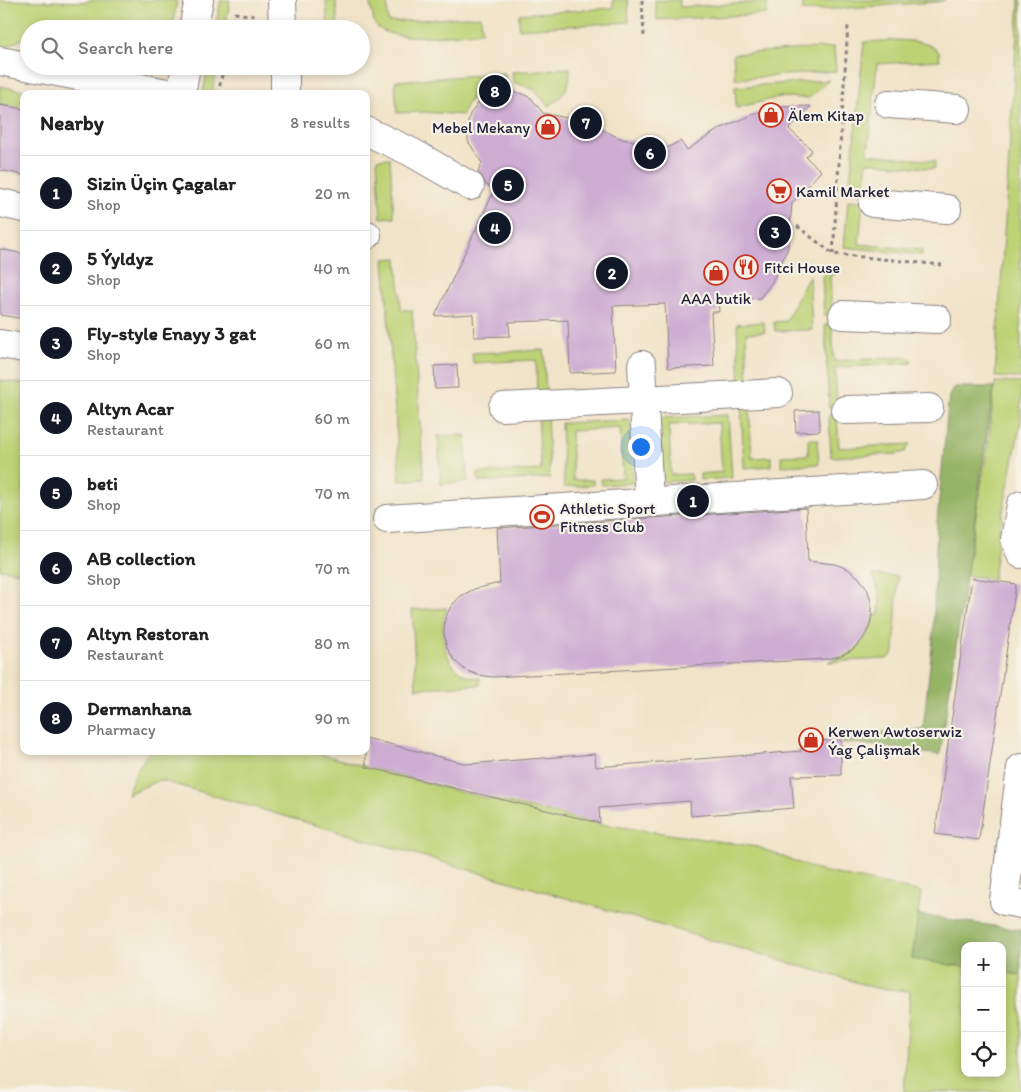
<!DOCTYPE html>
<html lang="en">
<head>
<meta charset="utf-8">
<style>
  body { margin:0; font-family:Itim,sans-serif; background:#f2f2f2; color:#222 }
  .controls { position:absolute; right:15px; bottom:15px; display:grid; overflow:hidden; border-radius:10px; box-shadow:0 2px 8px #0003 }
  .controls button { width:45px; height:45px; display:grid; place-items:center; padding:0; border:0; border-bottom:1px solid #e0e0e0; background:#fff; color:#222; font:25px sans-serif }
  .you { position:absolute; left:640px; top:446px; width:18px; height:18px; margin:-12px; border:4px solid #fff; border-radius:50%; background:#1a73e8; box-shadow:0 0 0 8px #1a73e833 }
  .badge { display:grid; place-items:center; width:32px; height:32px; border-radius:50%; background:#111827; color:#fff; font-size:16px; font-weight:700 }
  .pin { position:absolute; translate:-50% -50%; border:2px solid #fff; box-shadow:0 1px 5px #0006 }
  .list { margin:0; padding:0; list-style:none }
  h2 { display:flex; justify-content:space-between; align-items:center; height:65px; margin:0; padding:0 20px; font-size:21px }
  h2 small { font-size:16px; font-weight:400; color:#767676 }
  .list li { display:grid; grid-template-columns:32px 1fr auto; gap:15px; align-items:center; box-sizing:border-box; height:75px; padding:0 20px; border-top:1px solid #e0e0e0 }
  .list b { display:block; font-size:19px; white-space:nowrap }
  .list p { margin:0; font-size:16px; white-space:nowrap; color:#767676 }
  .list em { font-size:16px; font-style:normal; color:#767676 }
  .icon { flex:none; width:28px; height:28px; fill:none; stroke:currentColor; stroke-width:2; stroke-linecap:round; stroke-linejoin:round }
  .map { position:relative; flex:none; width:1021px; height:1092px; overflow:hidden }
  .search { position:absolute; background:#fff; box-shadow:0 2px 8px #0003; left:20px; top:20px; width:350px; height:55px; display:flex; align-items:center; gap:12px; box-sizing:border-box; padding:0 18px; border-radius:28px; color:#767676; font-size:19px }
  .panel { position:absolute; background:#fff; box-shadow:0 2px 8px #0003; left:20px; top:90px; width:350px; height:665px; border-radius:10px }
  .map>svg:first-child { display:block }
  .green { fill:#bdd275; stroke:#707a58 }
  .forest { fill:#96b466; stroke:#5c6b50 }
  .building { fill:#ceadd3 }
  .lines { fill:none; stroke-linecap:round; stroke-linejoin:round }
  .minor-casing { stroke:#8a8281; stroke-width:30 }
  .path { stroke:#8a8281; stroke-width:3; stroke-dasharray:4 4; stroke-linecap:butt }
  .minor { stroke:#fff; stroke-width:28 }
  .labels { text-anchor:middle; stroke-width:4.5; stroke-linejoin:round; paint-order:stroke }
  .poi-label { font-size:16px; fill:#22223b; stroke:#f7f3e8; text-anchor:start }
</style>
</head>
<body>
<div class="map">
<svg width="1021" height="1092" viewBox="0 0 1021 1092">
  <rect width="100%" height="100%" fill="#f7f3e8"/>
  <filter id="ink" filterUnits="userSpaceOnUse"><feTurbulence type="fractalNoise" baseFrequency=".02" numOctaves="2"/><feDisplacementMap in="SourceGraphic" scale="10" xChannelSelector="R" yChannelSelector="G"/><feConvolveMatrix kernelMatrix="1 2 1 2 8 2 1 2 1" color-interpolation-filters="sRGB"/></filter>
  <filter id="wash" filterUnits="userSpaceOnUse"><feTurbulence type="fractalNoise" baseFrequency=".0096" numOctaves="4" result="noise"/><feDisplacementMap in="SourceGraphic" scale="20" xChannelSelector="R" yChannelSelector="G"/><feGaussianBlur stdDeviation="1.12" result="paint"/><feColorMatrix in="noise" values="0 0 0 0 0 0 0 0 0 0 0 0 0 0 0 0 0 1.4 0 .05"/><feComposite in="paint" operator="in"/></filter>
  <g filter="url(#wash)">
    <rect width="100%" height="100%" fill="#f1e3c7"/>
    <!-- green -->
    <path class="green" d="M 0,0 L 86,2 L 89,0 L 177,0 L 172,29 L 29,29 L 29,39 C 18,37 11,48 0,47 Z
      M 221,0 L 230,0 L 225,29 L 215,29 Z
      M 326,0 L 336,0 L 338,29 L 328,29 Z
      M 369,0 L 387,0 L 388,22 L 481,16 L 482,32 C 456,33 392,45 375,25 Z
      M 613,0 L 628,0 L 629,22 L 519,29 L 519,14 L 613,8 Z
      M 655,0 L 679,0 L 680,7 L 767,2 L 767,14 L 657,20 Z
      M 803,0 L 945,0 L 937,2 L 803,11 Z
      M 1019,0 L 1021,0 L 1021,378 L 995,377 Z
      M 897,40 C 912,41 928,41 939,52 L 940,60 L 877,64 L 868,154 L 935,161 L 934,169 L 867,162 L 864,194 L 849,192 L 864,42 Z
      M 834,47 L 836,71 L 735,79 L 733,54 Z
      M 208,66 L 217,66 L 212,94 L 203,94 Z
      M 570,68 C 571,86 563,98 548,106 L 535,90 L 513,82 L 512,72 Z
      M 505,73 L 505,81 C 485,84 469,94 462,115 L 424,112 L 397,113 L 395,81 Z
      M 829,80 L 809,98 L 780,97 L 736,108 L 735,87 Z
      M 0,86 L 40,94 L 24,94 L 24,108 L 0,104 Z
      M 390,158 L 394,217 L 381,218 L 377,159 Z
      M 848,200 L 863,201 L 859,244 L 922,250 L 922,255 L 844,247 Z
      M 397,258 L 401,310 L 412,310 L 424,479 L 400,481 L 384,259 Z
      M 838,267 L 837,274 L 830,275 L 832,315 L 824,316 L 822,276 L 828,270 Z
      M 809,276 L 812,330 L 775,331 L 774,322 L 786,321 Z
      M 764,322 L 765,332 L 746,333 L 748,386 L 740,387 L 737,324 Z
      M 832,324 L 834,361 L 907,357 L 911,359 L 911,363 L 835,368 L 837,407 L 829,407 L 825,325 Z
      M 544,350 L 546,396 L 537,397 L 536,360 L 473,363 L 472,353 Z
      M 0,380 L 24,384 L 24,573 L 0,569 Z
      M 995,382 L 1021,383 L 1021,421 L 1001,522 L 993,579 L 966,575 L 989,438 Z
      M 749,403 L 752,458 L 771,457 L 771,466 L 744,468 L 741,404 Z
      M 538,414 L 547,414 L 550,478 L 479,482 L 478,473 L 541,470 Z
      M 728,415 L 732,478 L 700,480 L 700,474 L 722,472 L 719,423 L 669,425 L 671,475 L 691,474 L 692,480 L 663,482 L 659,418 Z
      M 837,415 L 839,448 L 910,444 L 905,452 L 897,454 L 831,457 L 829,416 Z
      M 630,420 L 633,483 L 602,485 L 601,479 L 623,478 L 620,428 L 571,431 L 573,480 L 593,480 L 593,485 L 564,487 L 561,423 Z
      M 465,435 L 468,482 L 441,484 L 438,436 Z
      M 808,439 L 817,439 L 819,464 L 781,466 L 781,456 L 808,455 Z
      M 873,575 L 898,576 L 894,653 L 887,659 L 828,662 C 832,659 837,659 842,657 C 861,649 870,634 874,615 L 879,615 L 880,595 Z
      M 447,608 C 437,633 445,678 480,678 L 480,685 L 416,688 L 412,610 Z
      M 150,751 L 309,751 L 460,792 L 600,824 L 758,847 L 817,870 L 921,892 L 912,959 L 965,967 L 965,1073 L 1002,1073 L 1002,972 L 1021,975 L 1021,1092 L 904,1092 L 910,991 L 876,988 L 160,780 L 127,794 L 137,769 Z"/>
    <!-- forest -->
    <path class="forest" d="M 955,387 L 994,387 L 940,755 L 855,743 L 842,743 L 843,737 L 846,735 L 923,729 L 933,638 L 937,522 L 949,395 Z
      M 918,915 L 1021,930 L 1021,975 L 1002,972 L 1002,946 L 965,946 L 965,967 L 912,959 Z"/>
    <g id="blocks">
      <!-- building -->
      <path class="building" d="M 506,90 L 523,94 L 531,98 L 543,113 L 567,118 L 586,126 L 591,119 L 605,131 L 622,139 L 640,142 L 658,142 L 661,151 L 680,141 L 687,150 L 719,129 L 754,114 L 782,107 L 811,106 L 789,129 L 812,150 L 806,157 L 821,171 L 792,203 L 788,248 L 772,282 L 760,298 L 718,301 L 719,312 L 711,312 L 714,366 L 668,368 L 665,304 L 613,306 L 616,371 L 570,373 L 568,320 L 509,322 L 510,336 L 474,337 L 473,314 L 435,316 L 495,189 L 486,185 L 483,178 L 478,172 L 482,163 L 468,141 L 468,123 L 470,114 L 481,100 L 488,95 Z
        M 0,105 L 24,109 L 24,175 L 0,170 Z
        M 0,249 L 24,254 L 24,319 L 0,315 Z
        M 457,365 L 458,388 L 435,389 L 434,366 Z
        M 819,410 L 820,431 L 796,432 L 795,411 Z
        M 806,508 L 808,561 L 835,564 L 848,569 L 858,577 L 867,588 L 871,601 L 872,615 L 869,628 L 862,640 L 852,650 L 840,656 L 826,659 L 492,677 L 478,675 L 465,670 L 454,660 L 447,648 L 444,634 L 445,619 L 451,606 L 461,596 L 474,589 L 500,583 L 497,528 Z
        M 972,578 L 1016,584 L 979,840 L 935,834 Z
        M 366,738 L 467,764 L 595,754 L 596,767 L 801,751 L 801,741 L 841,740 L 841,775 L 791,776 L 794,808 L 691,816 L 690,801 L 599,808 L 600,823 L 366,767 Z"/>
    </g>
  </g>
  <g filter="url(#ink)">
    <use href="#blocks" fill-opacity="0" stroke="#8a8281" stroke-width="1"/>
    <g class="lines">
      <!-- minor casing -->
      <g class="minor-casing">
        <path id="minor" d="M 282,0 L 283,29
          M 193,29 L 199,0
          M 0,61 L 172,94
          M 181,94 L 186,66
          M 285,94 L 285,66
          M 889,104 L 957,109
          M 366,131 L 411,152 L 470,186
          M 0,203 L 24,208
          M 873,203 L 947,209
          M 366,235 L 367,235
          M 843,315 L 937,319
          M 0,344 L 24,348
          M 642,365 L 649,502
          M 503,407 L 778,393
          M 845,410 L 929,408
          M 1021,505 L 1015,539 L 1021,554
          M 387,519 L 923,485
          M 1021,768 L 1004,901 L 1021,904"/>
      </g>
      <!-- path -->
      <path class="path" d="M 642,0 L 644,37
        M 231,29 L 235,13 L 255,16
        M 218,94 L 224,66
        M 797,226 L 833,254 L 942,265
        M 833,254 L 848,25"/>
      <!-- minor -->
      <use href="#minor" class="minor"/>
    </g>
  </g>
  <!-- icons -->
  <defs>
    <g id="shop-ring" transform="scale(1.25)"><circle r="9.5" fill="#f7f3e8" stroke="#c8321e" stroke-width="1.5"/><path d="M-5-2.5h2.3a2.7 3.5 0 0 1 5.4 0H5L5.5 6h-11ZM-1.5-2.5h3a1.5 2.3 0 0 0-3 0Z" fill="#c8321e"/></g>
    <g id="supermarket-ring" transform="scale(1.25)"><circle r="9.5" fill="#f7f3e8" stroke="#c8321e" stroke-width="1.5"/><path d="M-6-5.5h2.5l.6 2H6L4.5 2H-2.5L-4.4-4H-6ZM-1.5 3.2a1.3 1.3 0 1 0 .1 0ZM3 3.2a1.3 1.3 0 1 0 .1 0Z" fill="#c8321e"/></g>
    <g id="restaurant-ring" transform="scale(1.25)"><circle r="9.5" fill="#f7f3e8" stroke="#c8321e" stroke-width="1.5"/><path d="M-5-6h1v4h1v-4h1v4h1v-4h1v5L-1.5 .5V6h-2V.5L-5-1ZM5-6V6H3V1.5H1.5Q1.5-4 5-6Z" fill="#c8321e"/></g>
    <g id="stadium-ring" transform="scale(1.25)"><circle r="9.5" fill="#f7f3e8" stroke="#c8321e" stroke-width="1.5"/><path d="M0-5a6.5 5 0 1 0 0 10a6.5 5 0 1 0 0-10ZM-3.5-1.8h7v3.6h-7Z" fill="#c8321e"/></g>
  </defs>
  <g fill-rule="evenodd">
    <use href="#shop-ring" x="771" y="115"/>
    <use href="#shop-ring" x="548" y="127"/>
    <use href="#supermarket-ring" x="779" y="191"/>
    <use href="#restaurant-ring" x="746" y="267"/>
    <use href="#shop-ring" x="716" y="273"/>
    <use href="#stadium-ring" x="542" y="517"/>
    <use href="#shop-ring" x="811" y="740"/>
  </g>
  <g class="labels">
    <!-- poi labels -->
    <g class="poi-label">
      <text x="788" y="121">Älem Kitap</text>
      <text x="530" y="133" text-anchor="end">Mebel Mekany</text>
      <text x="796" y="197">Kamil Market</text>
      <text x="764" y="273">Fitci House</text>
      <text x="716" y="304" text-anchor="middle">AAA butik</text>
      <text x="560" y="514">Athletic Sport<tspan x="560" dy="18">Fitness Club</tspan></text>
      <text x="828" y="737">Kerwen Awtoserwiz<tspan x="828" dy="18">Ýag Çalişmak</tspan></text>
    </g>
  </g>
</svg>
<div class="controls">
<button>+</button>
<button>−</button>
<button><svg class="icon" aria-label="locate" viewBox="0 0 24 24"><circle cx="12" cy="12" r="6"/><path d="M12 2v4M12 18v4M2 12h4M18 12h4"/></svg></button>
</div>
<div class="you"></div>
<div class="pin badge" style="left:693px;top:501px">1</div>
<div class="pin badge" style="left:612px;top:273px">2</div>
<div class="pin badge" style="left:775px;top:232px">3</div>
<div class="pin badge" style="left:495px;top:228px">4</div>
<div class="pin badge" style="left:508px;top:185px">5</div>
<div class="pin badge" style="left:650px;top:153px">6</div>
<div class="pin badge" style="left:586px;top:123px">7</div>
<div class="pin badge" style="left:495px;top:91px">8</div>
<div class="search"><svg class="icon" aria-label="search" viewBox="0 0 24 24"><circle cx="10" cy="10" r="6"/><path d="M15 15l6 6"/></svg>Search here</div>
<section class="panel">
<h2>Nearby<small>8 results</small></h2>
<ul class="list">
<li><span class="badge">1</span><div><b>Sizin Üçin Çagalar</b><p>Shop</p></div><em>20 m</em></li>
<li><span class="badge">2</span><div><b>5 Ýyldyz</b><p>Shop</p></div><em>40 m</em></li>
<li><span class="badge">3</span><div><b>Fly-style Enayy 3 gat</b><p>Shop</p></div><em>60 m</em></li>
<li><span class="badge">4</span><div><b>Altyn Acar</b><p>Restaurant</p></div><em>60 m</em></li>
<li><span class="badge">5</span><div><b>beti</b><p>Shop</p></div><em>70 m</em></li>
<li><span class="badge">6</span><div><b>AB collection</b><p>Shop</p></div><em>70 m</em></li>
<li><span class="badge">7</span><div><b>Altyn Restoran</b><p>Restaurant</p></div><em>80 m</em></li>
<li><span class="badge">8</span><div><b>Dermanhana</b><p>Pharmacy</p></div><em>90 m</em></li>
</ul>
</section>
</div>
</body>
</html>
